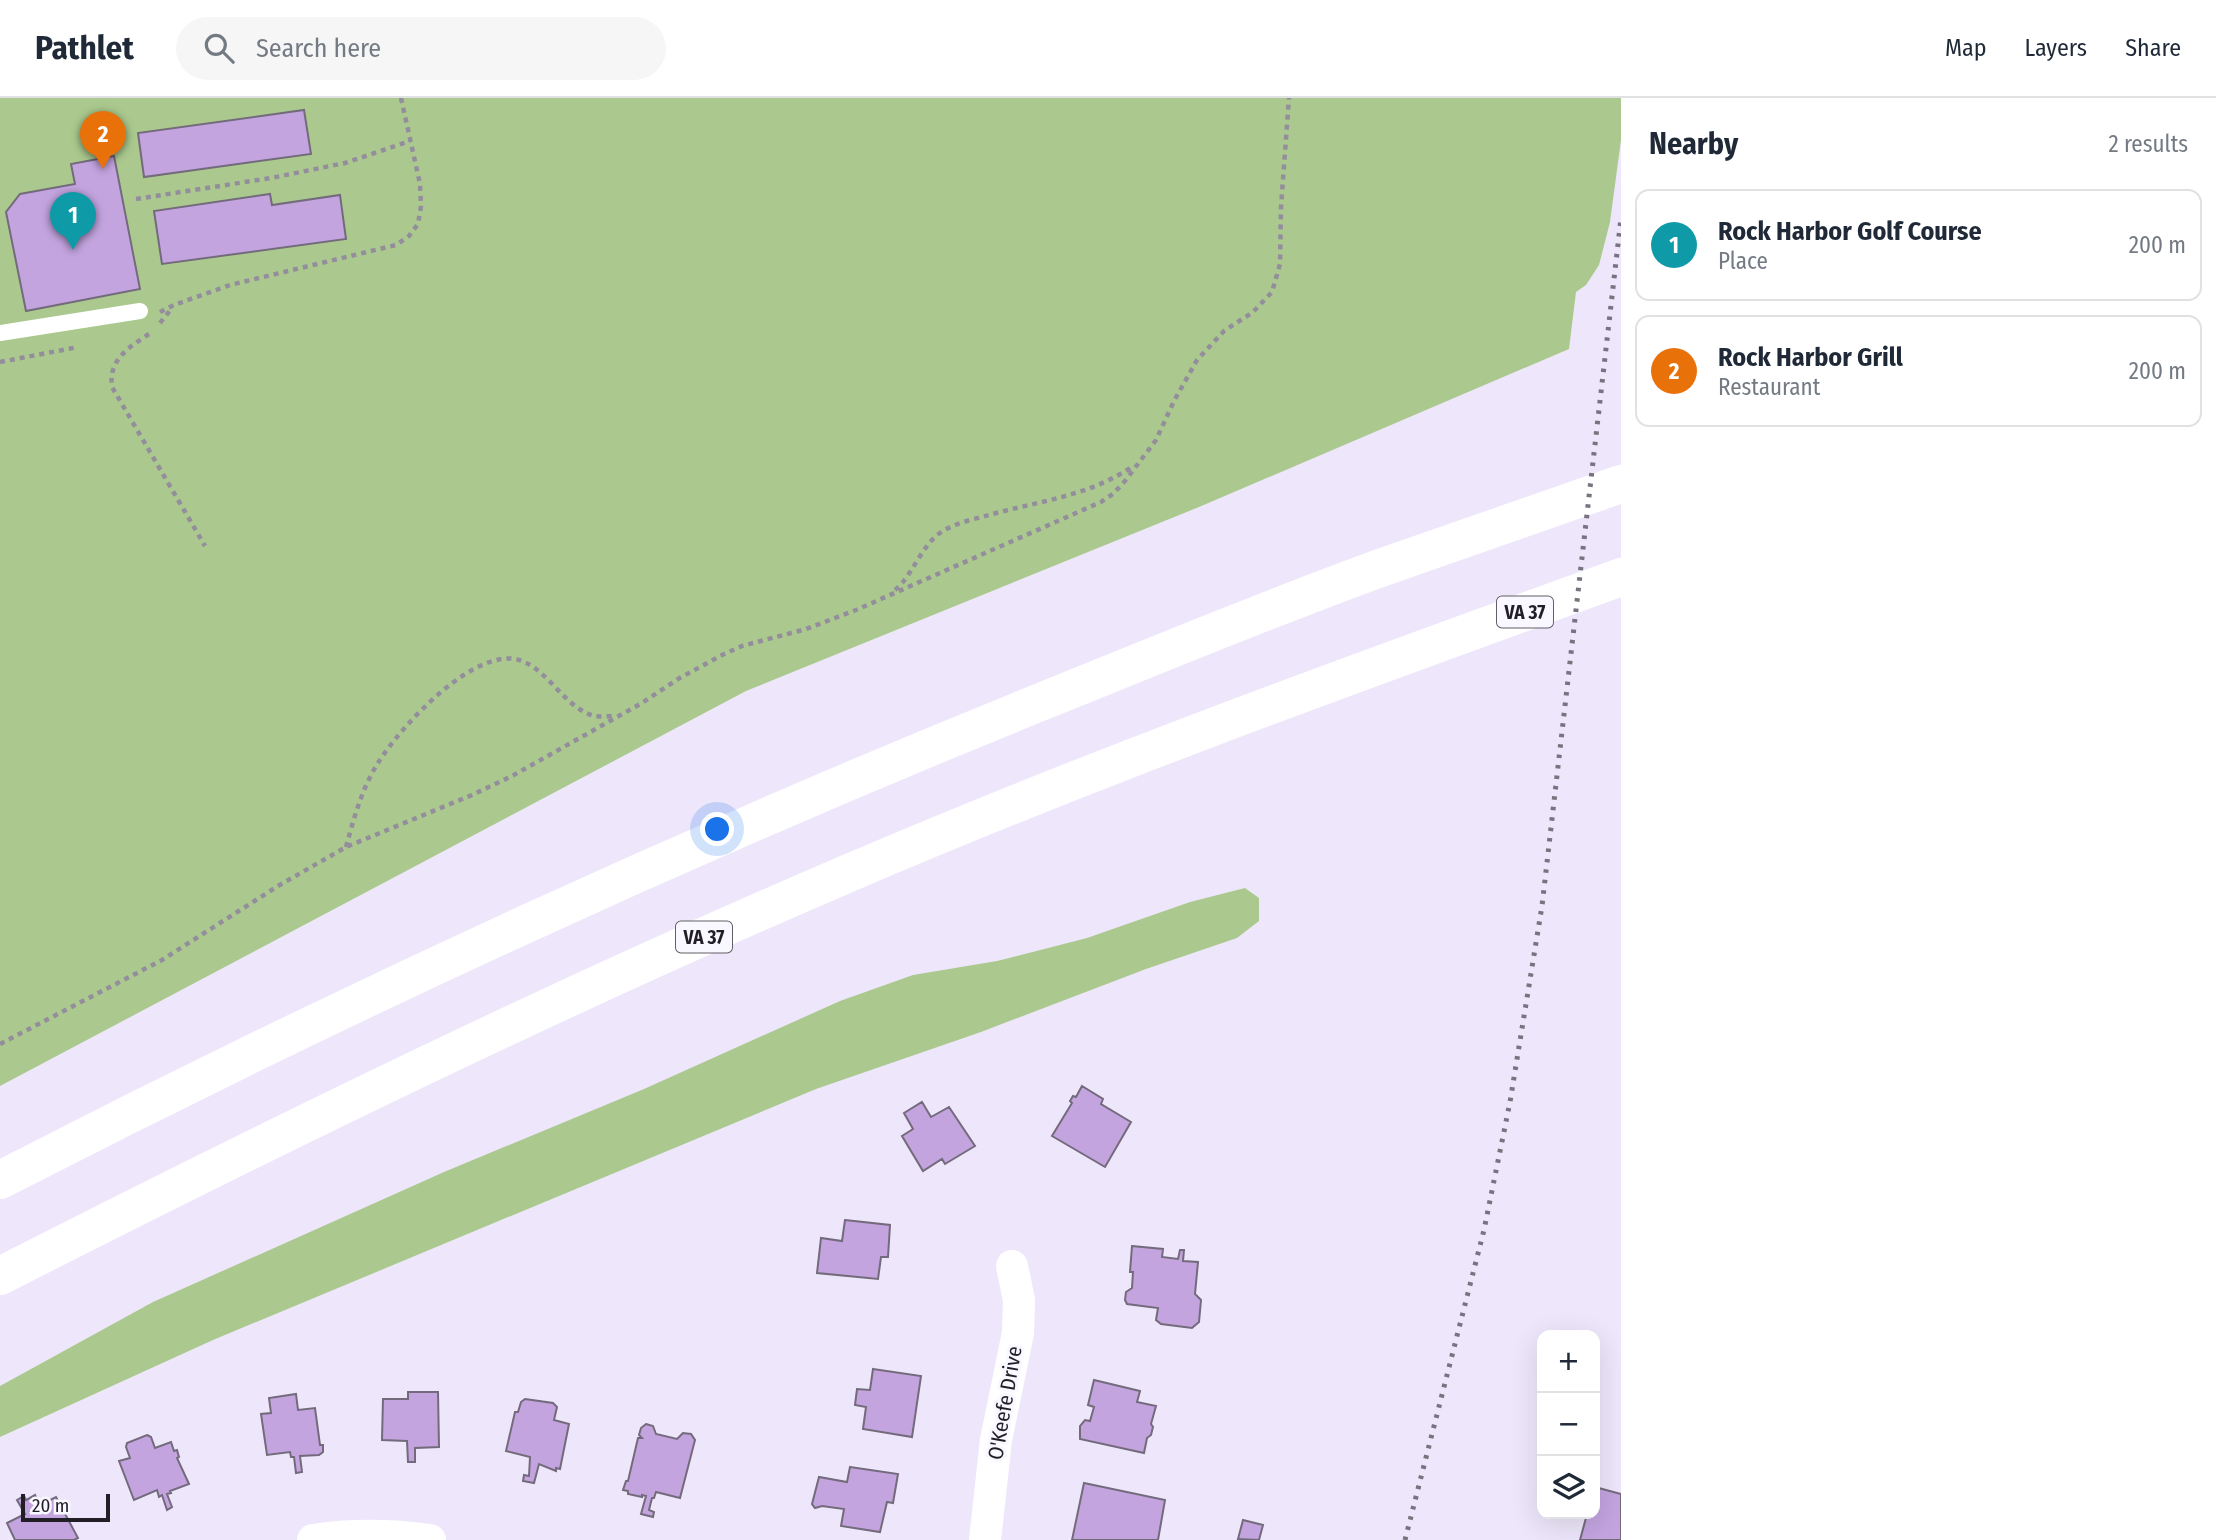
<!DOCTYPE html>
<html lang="en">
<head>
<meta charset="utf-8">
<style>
  body { margin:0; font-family:"Fira Sans Condensed",sans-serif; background:#f6f6f7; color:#1f2937 }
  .controls { position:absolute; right:21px; bottom:21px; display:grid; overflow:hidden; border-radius:14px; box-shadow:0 7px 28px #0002 }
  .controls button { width:63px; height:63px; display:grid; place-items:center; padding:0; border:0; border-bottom:2px solid #e0e1e3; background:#fff; color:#1f2937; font:35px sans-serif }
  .scale { position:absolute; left:21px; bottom:18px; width:89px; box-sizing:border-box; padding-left:7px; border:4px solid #211e25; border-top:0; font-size:19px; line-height:24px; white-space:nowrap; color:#211e25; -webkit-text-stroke:5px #f9f7ff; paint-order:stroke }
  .you { position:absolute; left:718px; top:732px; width:24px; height:24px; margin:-18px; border:5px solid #fff; border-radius:50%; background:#1a73e8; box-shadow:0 0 0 10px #1a73e833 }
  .badge { display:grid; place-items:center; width:46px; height:46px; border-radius:50%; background:#db2777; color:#fff; font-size:23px; font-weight:700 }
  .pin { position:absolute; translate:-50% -58px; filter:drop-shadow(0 2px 4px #0008) }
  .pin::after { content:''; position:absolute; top:37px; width:24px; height:21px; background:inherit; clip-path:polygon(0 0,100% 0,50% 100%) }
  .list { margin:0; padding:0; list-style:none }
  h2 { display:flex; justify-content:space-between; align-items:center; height:91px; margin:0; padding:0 28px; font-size:30px }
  h2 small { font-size:23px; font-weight:400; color:#747a83 }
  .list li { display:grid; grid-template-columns:46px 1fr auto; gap:21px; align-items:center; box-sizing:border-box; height:112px; margin:0 14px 14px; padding:0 14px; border:2px solid #e0e1e3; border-radius:14px }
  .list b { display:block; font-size:26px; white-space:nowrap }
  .list p { margin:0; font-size:23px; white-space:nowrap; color:#747a83 }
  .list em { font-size:23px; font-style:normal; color:#747a83 }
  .icon { flex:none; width:38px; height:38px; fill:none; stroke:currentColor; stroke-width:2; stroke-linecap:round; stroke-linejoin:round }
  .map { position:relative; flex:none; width:1621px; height:1442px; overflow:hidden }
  header { display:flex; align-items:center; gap:42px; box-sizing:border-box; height:98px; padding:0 35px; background:#fff; border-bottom:2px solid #e0e1e3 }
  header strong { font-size:33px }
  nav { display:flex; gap:38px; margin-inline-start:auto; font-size:24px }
  .search { width:490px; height:63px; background:#f6f6f7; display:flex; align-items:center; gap:18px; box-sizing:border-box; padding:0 24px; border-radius:38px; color:#747a83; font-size:26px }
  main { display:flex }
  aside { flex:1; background:#fff }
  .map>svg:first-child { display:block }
  .green { fill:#abc98e }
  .building { fill:#c3a4df; stroke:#736b7c; stroke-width:2 }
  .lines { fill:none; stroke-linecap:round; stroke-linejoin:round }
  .path { stroke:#938d9c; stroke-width:4.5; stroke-dasharray:5 5; stroke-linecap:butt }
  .service { stroke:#fff; stroke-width:16 }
  .minor { stroke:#fff; stroke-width:32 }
  .motorway { stroke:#fff; stroke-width:38 }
  .rail { stroke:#77737f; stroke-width:5; stroke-dasharray:3.5 7; stroke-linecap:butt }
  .labels { text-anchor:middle; stroke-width:6; stroke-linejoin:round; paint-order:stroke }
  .shield { fill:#f9f7ff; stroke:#625f66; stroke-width:2 }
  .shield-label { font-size:19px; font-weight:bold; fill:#211e25 }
  .street-label { font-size:21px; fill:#211e25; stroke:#f9f7ff }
</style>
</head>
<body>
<header>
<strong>Pathlet</strong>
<div class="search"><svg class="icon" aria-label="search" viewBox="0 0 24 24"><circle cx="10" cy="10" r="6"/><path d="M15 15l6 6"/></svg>Search here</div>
<nav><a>Map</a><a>Layers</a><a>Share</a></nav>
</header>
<main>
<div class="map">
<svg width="1621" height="1442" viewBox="0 0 1621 1442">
  <rect width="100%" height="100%" fill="#eee7fb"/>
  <!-- green -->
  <path class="green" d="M 0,0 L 1621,0 L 1621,42 L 1610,124 L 1599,167 L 1586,187 L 1576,194 L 1569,251 L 1199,409 L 746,593 L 0,988 Z
    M 1245,790 L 1259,800 L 1259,823 L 1237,840 L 1146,871 L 981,934 L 816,991 L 213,1242 L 0,1339 L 0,1288 L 153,1204 L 444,1074 L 644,991 L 840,903 L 913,877 L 997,863 L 1087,840 L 1190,804 Z"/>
  <!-- building -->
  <path class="building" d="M 304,12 L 311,56 L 144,79 L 138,35 Z
    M 114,58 L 140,191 L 26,213 L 6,114 L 20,96 L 75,86 L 71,66 Z
    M 270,96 L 272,107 L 340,97 L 346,141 L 162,166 L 154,113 Z
    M 1082,988 L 1103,1001 L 1101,1006 L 1131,1024 L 1105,1069 L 1052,1038 L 1072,1005 L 1070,1003 L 1073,998 L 1076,999 Z
    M 922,1004 L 931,1019 L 949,1009 L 975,1048 L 945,1066 L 942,1061 L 923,1073 L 902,1038 L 913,1031 L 904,1015 Z
    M 845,1122 L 890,1127 L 888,1159 L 881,1159 L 878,1181 L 817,1175 L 821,1140 L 842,1143 Z
    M 1132,1148 L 1163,1151 L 1162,1159 L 1178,1161 L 1180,1152 L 1184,1152 L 1183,1163 L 1198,1164 L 1195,1196 L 1201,1202 L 1199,1224 L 1192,1230 L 1161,1226 L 1156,1222 L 1158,1210 L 1127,1206 L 1125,1202 L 1126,1194 L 1132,1190 L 1133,1174 L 1130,1174 Z
    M 873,1271 L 921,1278 L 912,1339 L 863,1331 L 866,1309 L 855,1307 L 857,1291 L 870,1292 Z
    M 1094,1282 L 1140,1293 L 1137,1304 L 1156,1308 L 1151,1326 L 1153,1329 L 1151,1337 L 1147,1340 L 1144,1355 L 1080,1341 L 1080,1328 L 1085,1322 L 1090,1323 L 1094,1309 L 1088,1307 Z
    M 408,1294 L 438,1294 L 439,1349 L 415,1350 L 415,1364 L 408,1364 L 407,1343 L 382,1342 L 383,1301 L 408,1301 Z
    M 296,1296 L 298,1312 L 315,1310 L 320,1347 L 323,1347 L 323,1354 L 319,1357 L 300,1358 L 302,1374 L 296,1375 L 294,1359 L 291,1359 L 290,1354 L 267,1357 L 261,1316 L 271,1315 L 269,1300 Z
    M 525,1301 L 553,1305 L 557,1309 L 554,1322 L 569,1326 L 560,1371 L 556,1370 L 556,1373 L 539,1366 L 534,1385 L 523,1383 L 524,1377 L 529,1378 L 530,1359 L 506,1353 L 515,1314 L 518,1314 L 521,1304 Z
    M 646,1326 L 653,1328 L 656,1336 L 677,1341 L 683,1335 L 691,1336 L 695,1342 L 680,1400 L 656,1394 L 654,1400 L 652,1400 L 649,1412 L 654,1414 L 653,1419 L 641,1416 L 646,1398 L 642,1397 L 642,1399 L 628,1396 L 628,1393 L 623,1392 L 626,1383 L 628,1383 L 638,1340 L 642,1340 L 639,1337 L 641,1330 Z
    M 147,1337 L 151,1339 L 155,1350 L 171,1344 L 174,1353 L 177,1352 L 179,1359 L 177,1360 L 189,1386 L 170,1393 L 171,1395 L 167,1396 L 172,1409 L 167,1412 L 162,1397 L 159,1399 L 157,1392 L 134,1402 L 119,1363 L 130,1360 L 126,1349 L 127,1345 Z
    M 850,1369 L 898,1376 L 893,1405 L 887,1404 L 880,1434 L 841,1428 L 844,1411 L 822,1408 L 815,1410 L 812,1406 L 819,1379 L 847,1384 Z
    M 1084,1385 L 1165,1402 L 1158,1442 L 1072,1442 Z
    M 1595,1389 L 1621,1396 L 1621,1442 L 1580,1442 L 1587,1416 L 1595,1416 Z
    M 35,1397 L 40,1407 L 56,1399 L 78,1440 L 74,1442 L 15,1442 L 7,1425 L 25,1416 L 17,1402 L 24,1398 L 26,1402 Z
    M 1243,1422 L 1263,1427 L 1259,1442 L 1238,1441 Z"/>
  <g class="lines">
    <!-- path -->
    <path class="path" d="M 136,101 L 271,80 L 345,65 L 410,43
      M 160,214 L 174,207 L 230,187 L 396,147 L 409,138 L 418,126 L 421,108 L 420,86 L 401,0
      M 160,225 L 172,210
      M 149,236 C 129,249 108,262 112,289 L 205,448
      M 0,264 L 78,249
      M 895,492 C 914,476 922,445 943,433 C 956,425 974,421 989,417 C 1039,403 1090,398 1133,368
      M 346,749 C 354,720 362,690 378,665 C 400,629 477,545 522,563 C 550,574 564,609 594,618 C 600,619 608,618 615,618
      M 0,946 L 162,862 L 278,788 L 346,749 L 472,697 L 512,678 L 642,605 L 678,581 L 722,557 L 742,548 L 806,531 L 856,512 L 1101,404 L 1113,396 L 1125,383 L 1156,342 L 1174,303 L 1197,262 L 1224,233 L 1253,214 L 1272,194 L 1280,166 L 1281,109 L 1289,0"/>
    <!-- service -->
    <path class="service" d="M 0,235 L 140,213"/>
    <!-- minor -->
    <path class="minor" d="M 313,1442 C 351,1436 392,1437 430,1442
      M 985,1442 L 996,1342 L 1018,1235 L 1019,1202 L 1012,1168"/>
    <!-- motorway -->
    <path class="motorway" d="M 0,1082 C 342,906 691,745 1048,601 C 1160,556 1272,509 1386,468 C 1464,440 1543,414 1621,386
      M 0,1178 C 277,1037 557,900 842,778 C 1097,668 1359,574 1621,479"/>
    <!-- rail -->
    <path class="rail" d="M 1405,1442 L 1484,1132 L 1510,1004 L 1542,808 L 1621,120"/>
  </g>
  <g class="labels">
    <!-- shield labels -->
    <g class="shield">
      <rect x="1497" y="498.5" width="56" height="31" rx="5"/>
      <rect x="676" y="823.5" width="56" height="31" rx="5"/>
    </g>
    <g class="shield-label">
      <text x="1525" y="521">VA 37</text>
      <text x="704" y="846">VA 37</text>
    </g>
    <!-- street labels -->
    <g class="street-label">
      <text transform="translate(1005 1305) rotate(-80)" y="7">O'Keefe Drive</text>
    </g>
  </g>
</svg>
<div class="controls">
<button>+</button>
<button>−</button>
<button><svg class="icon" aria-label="layers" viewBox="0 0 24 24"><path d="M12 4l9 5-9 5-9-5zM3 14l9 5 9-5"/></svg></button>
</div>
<div class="scale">20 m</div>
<div class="you"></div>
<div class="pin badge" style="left:73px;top:152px;background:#0f9aa8">1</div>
<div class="pin badge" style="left:103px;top:71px;background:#e8710a">2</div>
</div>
<aside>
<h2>Nearby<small>2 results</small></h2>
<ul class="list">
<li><span class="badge" style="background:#0f9aa8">1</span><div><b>Rock Harbor Golf Course</b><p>Place</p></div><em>200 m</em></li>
<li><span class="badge" style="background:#e8710a">2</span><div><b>Rock Harbor Grill</b><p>Restaurant</p></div><em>200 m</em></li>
</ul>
</aside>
</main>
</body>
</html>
